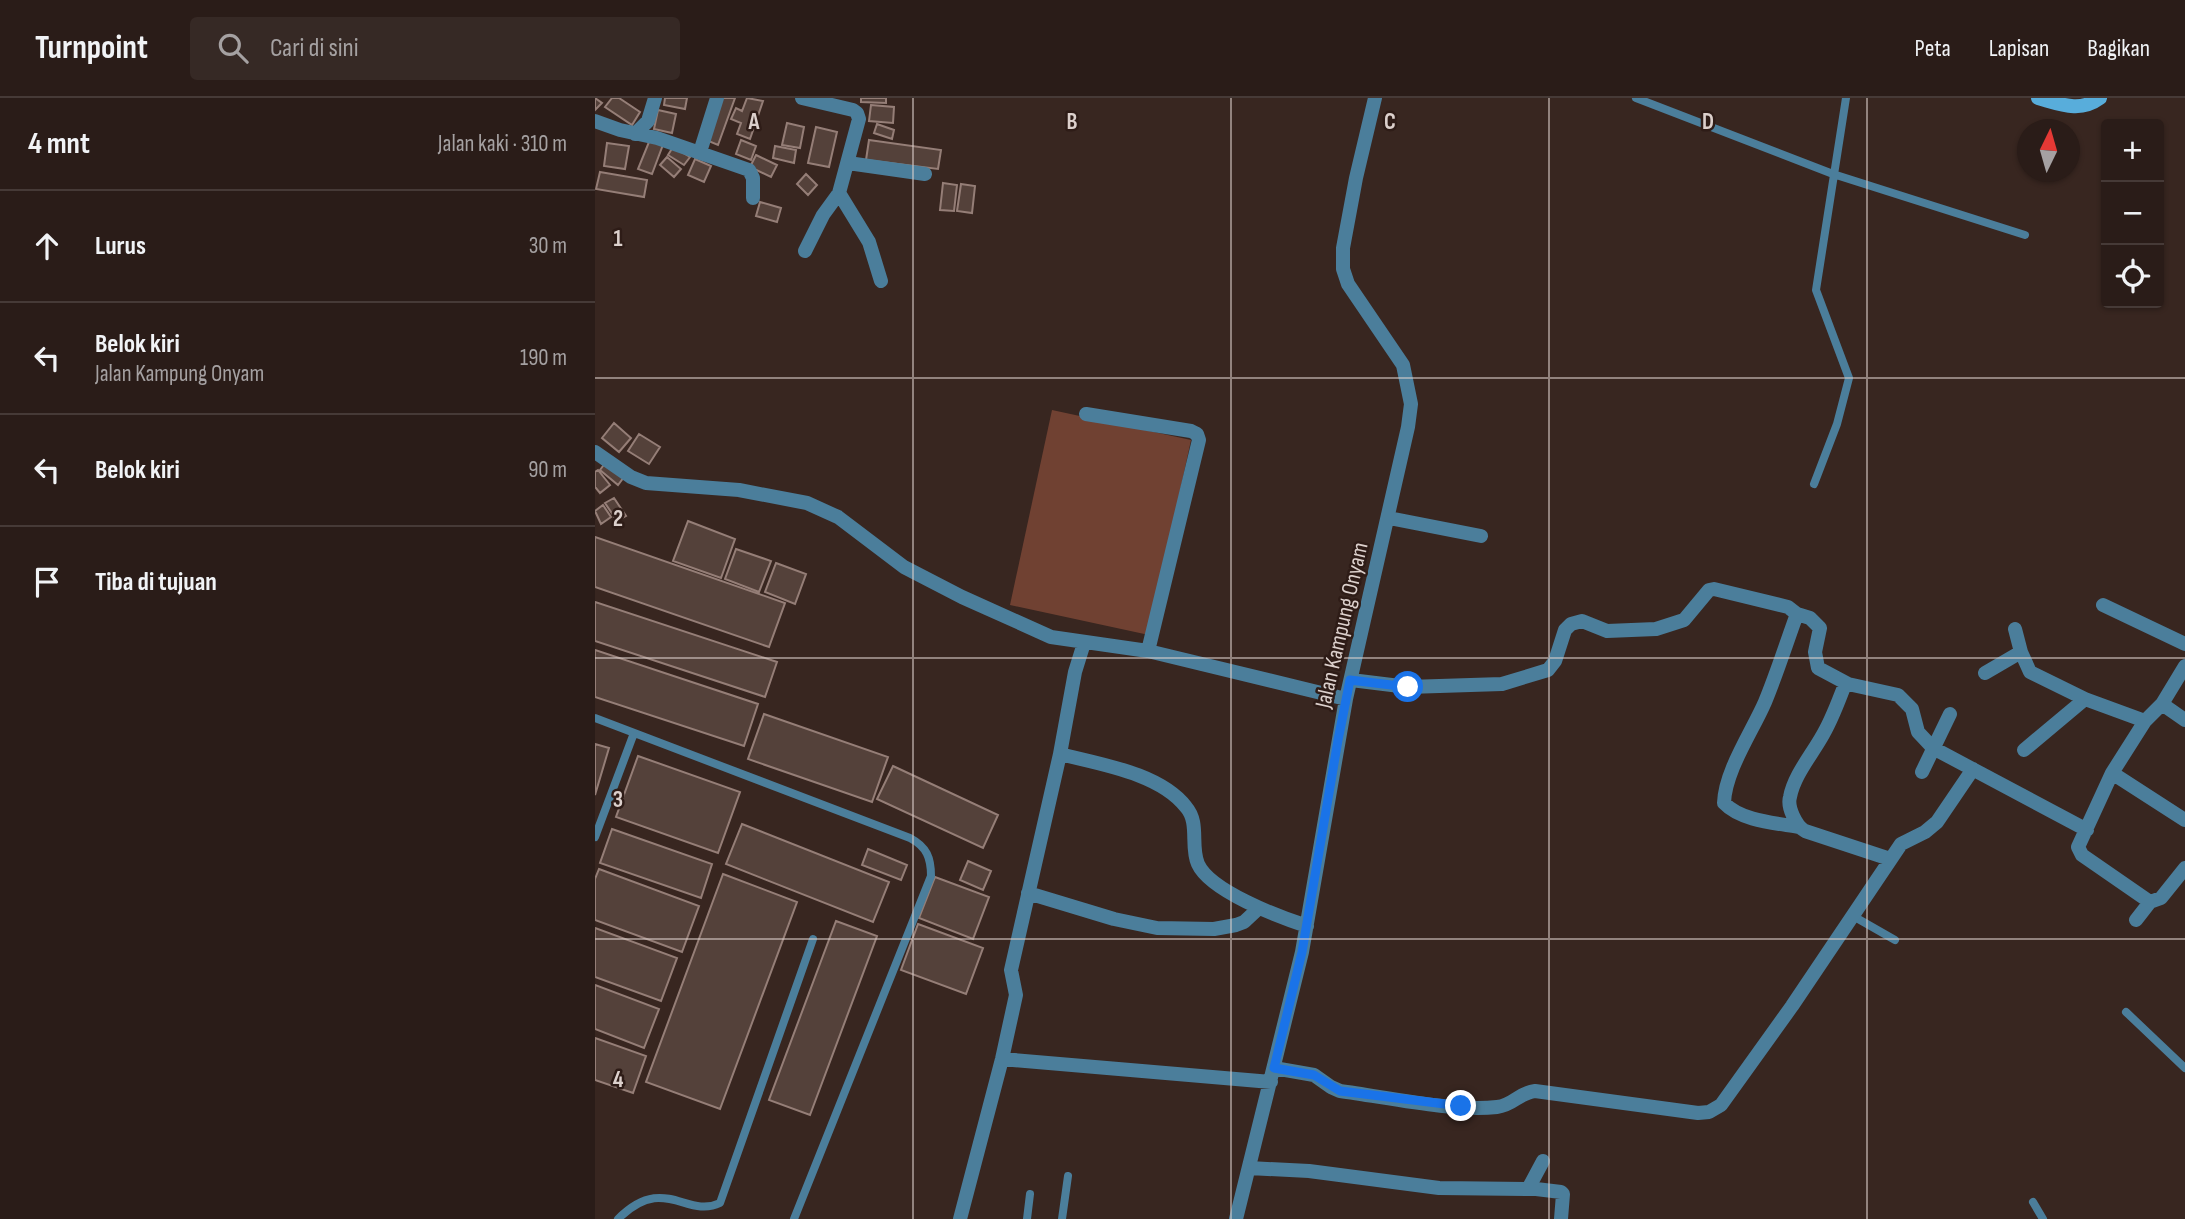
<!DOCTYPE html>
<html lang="id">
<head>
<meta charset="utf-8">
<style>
  body { margin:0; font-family:"Sofia Sans Condensed",sans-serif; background:#362925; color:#f1f3f6 }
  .controls { position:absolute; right:21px; top:21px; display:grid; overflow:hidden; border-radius:7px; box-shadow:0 2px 5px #0004 }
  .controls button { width:63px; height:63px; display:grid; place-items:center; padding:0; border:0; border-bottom:2px solid #463a37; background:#2a1c18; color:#f1f3f6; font:35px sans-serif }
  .compass { position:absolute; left:1422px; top:21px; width:63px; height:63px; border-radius:50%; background:#2a1c18; box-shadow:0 2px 5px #0004; rotate:5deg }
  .stop { position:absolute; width:21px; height:21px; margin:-16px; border:5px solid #1a73e8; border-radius:50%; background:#fff }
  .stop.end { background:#1a73e8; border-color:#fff; box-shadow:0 2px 7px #0008 }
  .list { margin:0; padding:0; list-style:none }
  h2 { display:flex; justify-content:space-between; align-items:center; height:91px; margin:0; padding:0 28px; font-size:30px }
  h2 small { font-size:23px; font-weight:400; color:#a5a1a2 }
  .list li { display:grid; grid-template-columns:46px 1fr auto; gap:21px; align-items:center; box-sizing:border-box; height:112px; padding:0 28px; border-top:2px solid #463a37 }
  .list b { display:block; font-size:26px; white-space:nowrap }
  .list p { margin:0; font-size:23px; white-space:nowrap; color:#a5a1a2 }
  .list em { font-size:23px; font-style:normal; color:#a5a1a2 }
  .icon { flex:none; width:38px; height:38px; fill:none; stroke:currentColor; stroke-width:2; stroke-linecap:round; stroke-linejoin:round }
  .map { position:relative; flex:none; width:1590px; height:1121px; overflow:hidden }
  header { display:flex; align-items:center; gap:42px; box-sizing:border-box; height:98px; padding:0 35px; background:#2a1c18; border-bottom:2px solid #463a37 }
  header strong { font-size:33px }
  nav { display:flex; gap:38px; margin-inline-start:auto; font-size:24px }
  .search { width:490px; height:63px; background:#362925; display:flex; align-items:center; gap:18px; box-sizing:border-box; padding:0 24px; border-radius:7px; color:#a5a1a2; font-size:26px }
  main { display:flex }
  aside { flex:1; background:#2a1c18 }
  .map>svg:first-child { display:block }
  .green { fill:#704132 }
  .building { fill:#54413a; stroke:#957e77; stroke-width:2 }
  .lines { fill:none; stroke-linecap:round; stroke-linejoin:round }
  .lane { stroke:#4b7e9b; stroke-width:8 }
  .street { stroke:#4b7e9b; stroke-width:14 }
  .secondary { stroke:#58addb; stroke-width:14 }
  .route { stroke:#1a73e8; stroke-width:9 }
  .grid { fill:none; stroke:#dcd0cc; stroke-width:2; stroke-opacity:0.55 }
  .labels { text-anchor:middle; stroke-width:5; stroke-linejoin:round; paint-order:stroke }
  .street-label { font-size:23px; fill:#dcd0cc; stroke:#2e1c17 }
  .grid-label { font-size:23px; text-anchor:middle; font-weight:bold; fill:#dcd0cc; stroke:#2e1c17; stroke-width:5; stroke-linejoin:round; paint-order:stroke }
</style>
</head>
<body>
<header>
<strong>Turnpoint</strong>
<div class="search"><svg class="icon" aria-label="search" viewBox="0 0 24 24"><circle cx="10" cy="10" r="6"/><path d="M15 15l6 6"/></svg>Cari di sini</div>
<nav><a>Peta</a><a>Lapisan</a><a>Bagikan</a></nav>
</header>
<main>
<aside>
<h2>4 mnt<small>Jalan kaki · 310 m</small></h2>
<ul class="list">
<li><svg class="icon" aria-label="ahead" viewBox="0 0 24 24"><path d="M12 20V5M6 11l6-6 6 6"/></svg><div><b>Lurus</b></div><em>30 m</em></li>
<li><svg class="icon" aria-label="left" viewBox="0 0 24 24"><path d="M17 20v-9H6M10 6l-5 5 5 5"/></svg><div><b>Belok kiri</b><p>Jalan Kampung Onyam</p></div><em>190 m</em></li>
<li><svg class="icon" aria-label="left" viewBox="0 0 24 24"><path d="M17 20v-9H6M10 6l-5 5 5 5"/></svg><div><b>Belok kiri</b></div><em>90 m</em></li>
<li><svg class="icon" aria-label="arrive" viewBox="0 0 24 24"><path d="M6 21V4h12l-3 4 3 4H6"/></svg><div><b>Tiba di tujuan</b></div></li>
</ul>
</aside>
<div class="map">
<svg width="1590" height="1121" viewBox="0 0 1590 1121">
  <rect width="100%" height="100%" fill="#382620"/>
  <!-- green -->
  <path class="green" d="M 457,312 L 596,342 L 554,537 L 415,507 Z"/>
  <!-- building -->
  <path class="building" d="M 0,0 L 7,5 L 0,12 Z
    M 17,0 L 24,0 L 45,14 L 37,27 L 10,9 Z
    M 70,0 L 92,0 L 90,11 L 69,7 Z
    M 126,0 L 140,0 L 123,47 L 111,42 Z
    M 152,0 L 168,3 L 155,41 L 142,36 L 146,25 L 136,21 L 141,10 L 147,13 Z
    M 266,0 L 291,0 L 291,5 L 266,4 Z
    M 276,7 L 299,9 L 298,25 L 274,23 Z
    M 63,12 L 81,16 L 77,35 L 59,31 Z
    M 192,25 L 209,29 L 205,50 L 187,47 Z
    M 282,26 L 299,32 L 297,41 L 279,35 Z
    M 221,29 L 242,34 L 234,69 L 213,65 Z
    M 56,39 L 69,44 L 57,76 L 43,71 Z
    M 146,42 L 161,48 L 156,62 L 141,56 Z
    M 274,42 L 346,52 L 343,71 L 271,62 Z
    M 12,45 L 34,48 L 30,71 L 9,68 Z
    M 180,48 L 201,52 L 199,65 L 178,60 Z
    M 78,49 L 95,59 L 89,67 L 73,57 Z
    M 161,57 L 182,67 L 176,79 L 155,69 Z
    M 72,59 L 86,71 L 79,79 L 65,67 Z
    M 100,61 L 116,68 L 109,84 L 93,77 Z
    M 5,74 L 52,82 L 49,99 L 1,91 Z
    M 211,76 L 222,87 L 213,97 L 202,86 Z
    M 348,85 L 362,87 L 359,113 L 345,112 Z
    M 366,86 L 380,88 L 377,115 L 362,113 Z
    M 165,104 L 186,110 L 182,124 L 161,118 Z
    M 19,325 L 36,340 L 24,354 L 7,340 Z
    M 44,336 L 65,349 L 54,366 L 33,353 Z
    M 11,364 L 29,379 L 23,387 L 5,372 Z
    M 3,372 L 15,387 L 5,395 L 0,389 L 0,374 Z
    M 19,400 L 31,418 L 22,423 L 10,405 Z
    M 8,407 L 16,419 L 6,426 L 0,413 Z
    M 93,423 L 140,441 L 126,480 L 78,463 Z
    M 0,439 L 190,505 L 174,549 L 0,489 Z
    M 141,451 L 176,463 L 164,494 L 130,481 Z
    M 181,465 L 211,476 L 200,506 L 170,494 Z
    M 0,504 L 182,564 L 170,599 L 0,543 Z
    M 0,552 L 163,606 L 149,648 L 0,599 Z
    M 169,616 L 293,659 L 277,704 L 153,661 Z
    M 0,646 L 14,650 L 0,697 Z
    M 43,658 L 145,694 L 123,755 L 21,719 Z
    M 298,668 L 403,717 L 388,750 L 282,701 Z
    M 147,726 L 294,784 L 278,824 L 131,766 Z
    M 17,731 L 117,766 L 106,800 L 5,765 Z
    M 273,751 L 312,767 L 306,782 L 267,767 Z
    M 373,763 L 396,773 L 388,792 L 365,782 Z
    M 4,771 L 104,808 L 87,854 L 0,822 L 0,781 Z
    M 128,776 L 202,804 L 125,1011 L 51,984 Z
    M 340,779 L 394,799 L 378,841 L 324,820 Z
    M 241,823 L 282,838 L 215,1017 L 174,1002 Z
    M 323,826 L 388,850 L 371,896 L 306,872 Z
    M 0,830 L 82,860 L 66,903 L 0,879 Z
    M 0,887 L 64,911 L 49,950 L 0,931 Z
    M 0,940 L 51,958 L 38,995 L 0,982 Z"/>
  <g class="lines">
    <!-- lane -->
    <path class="lane" d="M 1041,0 L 1238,76 L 1430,137
      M 1219,386 L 1242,326 L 1254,280 L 1221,192 L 1251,0
      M 0,620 L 315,740 C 332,749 336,760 336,778 L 199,1121
      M 0,739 L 39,635
      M 1258,818 L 1300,842
      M 1531,914 L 1590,970
      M 1438,1104 L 1448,1121
      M 23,1121 C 69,1075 91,1121 125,1105 L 218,841
      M 432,1121 L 435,1096
      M 467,1121 L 473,1078"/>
    <!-- street -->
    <path class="street" d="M 207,0 L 258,12 L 262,15 L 264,21 L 244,95 L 228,117 L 210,153
      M 0,23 L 25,32 L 62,40 L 154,72 L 158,80 L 158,100
      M 40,36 L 53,23 L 60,0
      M 105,54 L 122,0
      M 253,65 L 330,76
      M 244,95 L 274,144 L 286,183
      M 491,316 L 596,333 L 602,336 L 604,342 L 553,553
      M 0,354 L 36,379 L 51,385 L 144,392 L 212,405 L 243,419 L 309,469 L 367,499 L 456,539 L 553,553 L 751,601
      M 794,420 L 886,438
      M 1508,507 L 1590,546
      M 1202,516 L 1215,520 L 1225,530 L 1220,554 L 1223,570 L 1253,586
      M 1420,531 L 1426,554 L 1435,574 L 1490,601
      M 489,545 L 480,574 L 465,656 C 504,666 565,675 591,709 C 605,725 595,748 603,766 C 615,793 684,819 712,828
      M 1390,575 L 1426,554
      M 756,582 L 813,589 L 907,586 L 953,572 L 960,563 L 970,532 L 976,526 L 987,523 L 1012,533 L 1061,531 L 1089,522 L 1114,492 L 1119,491 L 1193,509 L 1202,516 C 1191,546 1182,575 1170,604 C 1157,634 1130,673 1129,705 C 1146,723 1181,725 1204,729
      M 1567,606 L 1590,568
      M 1590,622 L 1567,606 L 1550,623 L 1517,675 L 1483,749 L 1487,757 L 1555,804 L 1566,800 L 1590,770
      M 1429,652 L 1490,601 L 1550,623
      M 1327,674 L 1355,616
      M 1517,675 L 1590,722
      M 1295,761 L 1210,733 C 1201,728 1192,709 1195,699 C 1199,678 1215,659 1226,640 C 1236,624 1242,607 1249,589 L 1253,586 L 1303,597 L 1317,611 L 1323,634 L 1338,650 L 1492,732
      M 433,795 L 519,821 L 562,830 L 619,831 L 641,827 L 649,824 L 664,810
      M 1541,822 L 1555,804
      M 407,961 L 676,984
      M 679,970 L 719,977 L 736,989 L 745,993 C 791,999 857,1014 902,1009 C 919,1007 923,995 940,993 L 1103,1015 L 1114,1014 L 1126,1007 L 1197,908 L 1306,746 L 1330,734 L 1342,724 L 1378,671
      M 654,1070 L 714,1073 L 844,1090 L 941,1091 L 966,1094 L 968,1096 L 966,1121
      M 933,1091 L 948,1063
      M 365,1121 L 407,961 L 421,897 L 416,872 L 465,656
      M 641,1121 L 707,854 L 751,601 L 813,329 L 816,306 L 808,267 L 753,186 L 748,171 L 748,150 L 761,80 L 780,0"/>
    <!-- secondary -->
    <path class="secondary" d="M 1443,0 C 1465,6 1485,15 1505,0"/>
  </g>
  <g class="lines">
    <!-- route -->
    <path class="route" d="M 813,589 L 755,582 L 743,642 L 707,854 L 679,970 L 719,977 L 745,993 L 866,1008"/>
  </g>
  <!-- grid -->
  <path class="grid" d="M 318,0 L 318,1121M 636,0 L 636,1121M 954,0 L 954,1121M 1272,0 L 1272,1121M 0,280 L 1590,280M 0,560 L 1590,560M 0,841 L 1590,841"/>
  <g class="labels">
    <!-- street labels -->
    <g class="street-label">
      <text transform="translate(746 527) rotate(-77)" y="8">Jalan Kampung Onyam</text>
    </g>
  </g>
  <g class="grid-label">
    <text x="159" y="31">A</text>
    <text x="477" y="31">B</text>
    <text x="795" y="31">C</text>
    <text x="1113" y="31">D</text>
    <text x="23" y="148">1</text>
    <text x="23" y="428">2</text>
    <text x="23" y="709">3</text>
    <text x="23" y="989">4</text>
  </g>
</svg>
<div class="controls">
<button>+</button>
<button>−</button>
<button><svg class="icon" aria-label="locate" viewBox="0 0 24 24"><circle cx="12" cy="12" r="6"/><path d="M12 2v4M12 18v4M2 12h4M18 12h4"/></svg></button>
</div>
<svg class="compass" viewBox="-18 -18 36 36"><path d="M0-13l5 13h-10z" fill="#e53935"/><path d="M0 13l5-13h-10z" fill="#a5a1a2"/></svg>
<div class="stop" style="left:813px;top:589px"></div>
<div class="stop end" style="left:866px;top:1008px"></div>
</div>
</main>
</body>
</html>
